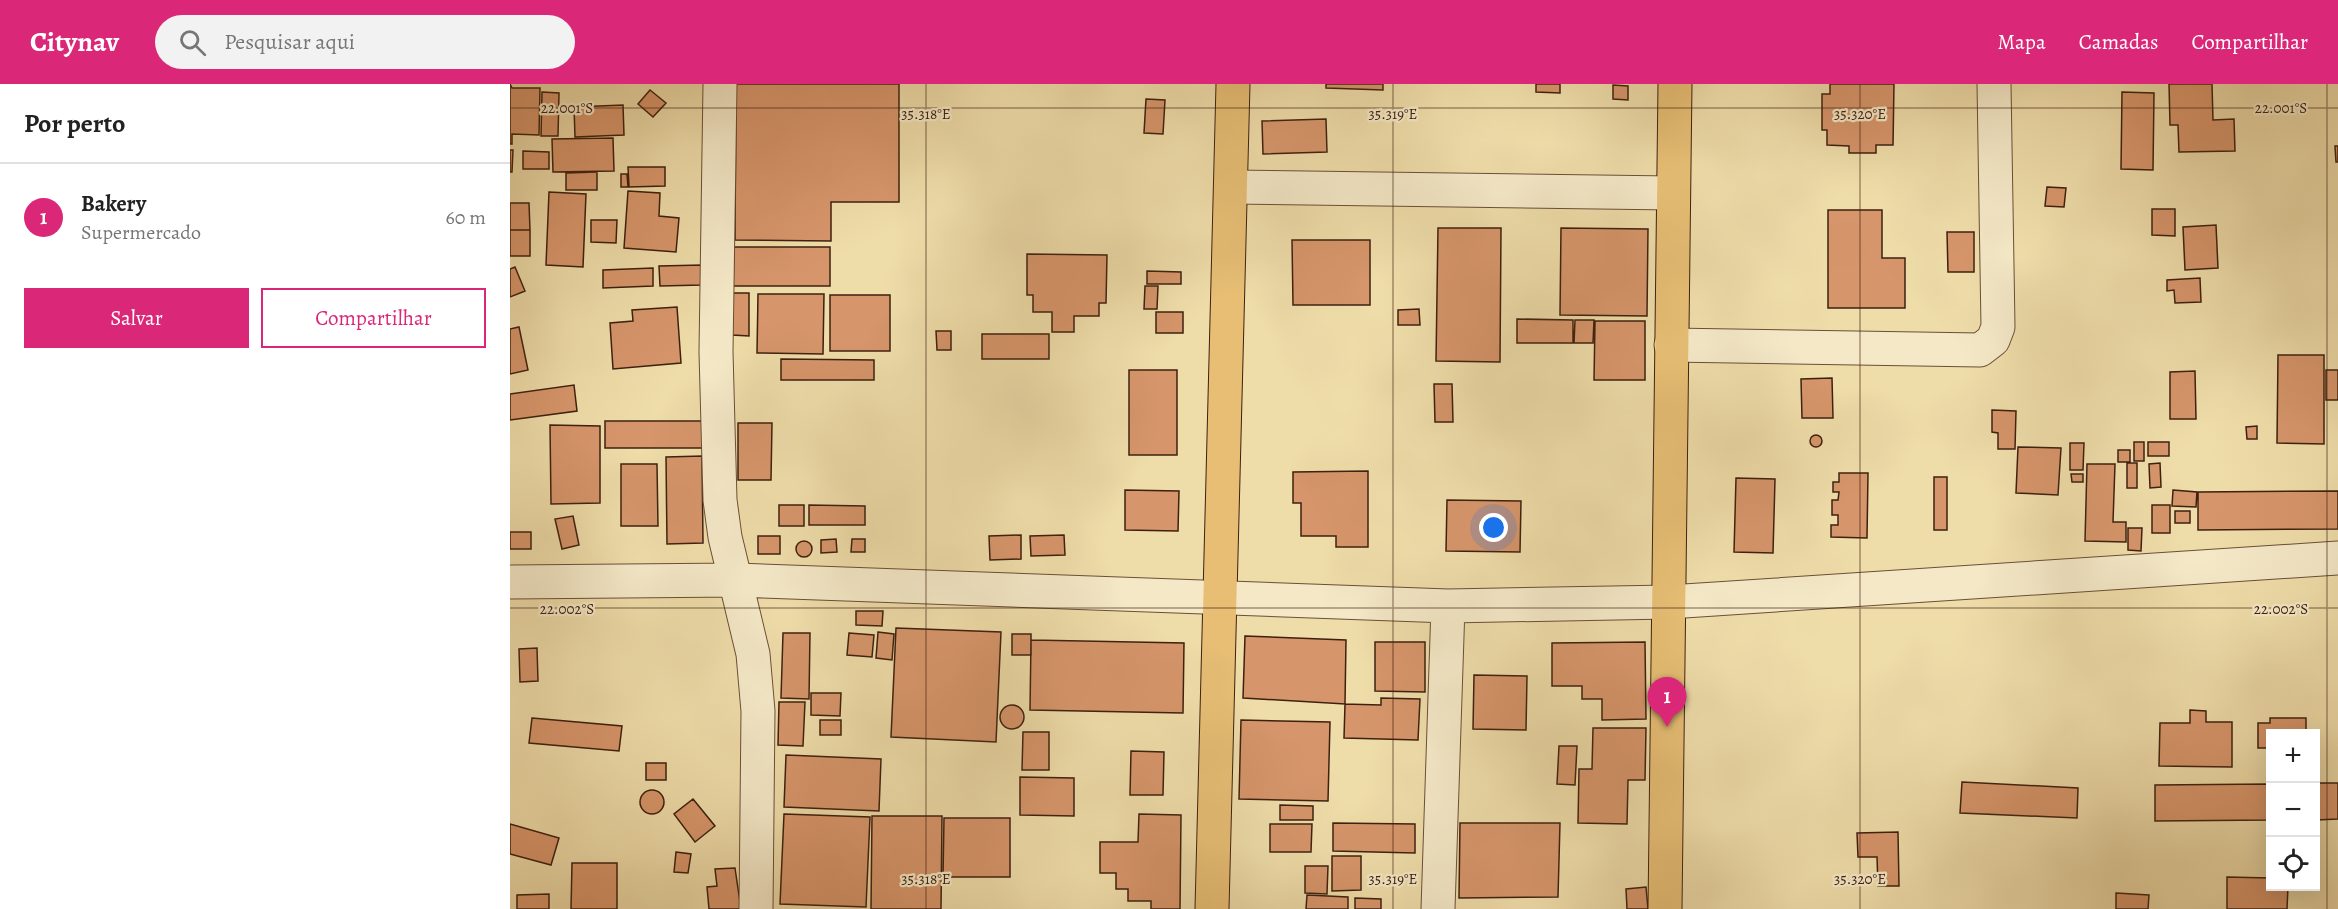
<!DOCTYPE html>
<html lang="pt">
<head>
<meta charset="utf-8">
<style>
  body { margin:0; font-family:Alegreya,serif; background:#f2f2f2; color:#222 }
  .controls { position:absolute; right:18px; bottom:18px; display:grid; overflow:hidden; border-radius:0px; box-shadow:0 6px 24px #0002 }
  .controls button { width:54px; height:54px; display:grid; place-items:center; padding:0; border:0; border-bottom:2px solid #e0e0e0; background:#fff; color:#222; font:30px sans-serif }
  .you { position:absolute; left:984px; top:444px; width:21px; height:21px; margin:-15px; border:4px solid #fff; border-radius:50%; background:#1a73e8; box-shadow:0 0 0 9px #1a73e833 }
  .badge { display:grid; place-items:center; width:39px; height:39px; border-radius:50%; background:#db2777; color:#fff; font-size:20px; font-weight:700 }
  .pin { position:absolute; translate:-50% -50px; filter:drop-shadow(0 2px 3px #0008) }
  .pin::after { content:''; position:absolute; top:32px; width:21px; height:18px; background:inherit; clip-path:polygon(0 0,100% 0,50% 100%) }
  .list { margin:0; padding:0; list-style:none }
  h2 { display:flex; justify-content:space-between; align-items:center; height:78px; margin:0; padding:0 24px; font-size:26px }
  h2 small { font-size:20px; font-weight:400; color:#767676 }
  .list li { display:grid; grid-template-columns:39px 1fr auto; gap:18px; align-items:center; box-sizing:border-box; height:108px; padding:0 24px; border-top:2px solid #e0e0e0 }
  .list b { display:block; font-size:22px; white-space:nowrap }
  .list p { margin:0; font-size:20px; white-space:nowrap; color:#767676 }
  .list em { font-size:20px; font-style:normal; color:#767676 }
  .actions { display:flex; gap:12px; padding:18px 24px }
  .actions a { flex:1; padding:14px 0; border:2px solid #db2777; border-radius:0px; text-align:center; font-size:21px; color:#db2777 }
  .actions .main { background:#db2777; color:#fff }
  .icon { flex:none; width:33px; height:33px; fill:none; stroke:currentColor; stroke-width:2; stroke-linecap:round; stroke-linejoin:round }
  .map { position:relative; flex:none; width:1828px; height:825px; overflow:hidden }
  header { display:flex; align-items:center; gap:36px; box-sizing:border-box; height:84px; padding:0 30px; background:#db2777; color:#fff }
  header strong { font-size:28px }
  nav { display:flex; gap:33px; margin-inline-start:auto; font-size:21px }
  .search { width:420px; height:54px; background:#f2f2f2; display:flex; align-items:center; gap:15px; box-sizing:border-box; padding:0 21px; border-radius:33px; color:#767676; font-size:22px }
  main { display:flex }
  aside { flex:1; background:#fff }
  .map>svg:first-child { display:block }
  .building { fill:#d6956a; stroke:#3e200f; stroke-width:1.5 }
  .lines { fill:none; stroke-linecap:round; stroke-linejoin:round }
  .minor-casing { stroke:#6a4f36; stroke-width:35 }
  .major-casing { stroke:#3e200f; stroke-width:35 }
  .minor { stroke:#f4e8c7; stroke-width:33 }
  .major { stroke:#e7be74; stroke-width:33 }
  .ticks { fill:none; stroke:#3e200f; stroke-width:1.5; stroke-opacity:0.45 }
  .ticks-label { font-size:15px; text-anchor:middle; fill:#3e200f; stroke:#f4e8c7; stroke-width:4.5; stroke-linejoin:round; paint-order:stroke }
</style>
</head>
<body>
<header>
<strong>Citynav</strong>
<div class="search"><svg class="icon" aria-label="search" viewBox="0 0 24 24"><circle cx="10" cy="10" r="6"/><path d="M15 15l6 6"/></svg>Pesquisar aqui</div>
<nav><a>Mapa</a><a>Camadas</a><a>Compartilhar</a></nav>
</header>
<main>
<aside>
<h2>Por perto<small></small></h2>
<ul class="list">
<li><span class="badge">1</span><div><b>Bakery</b><p>Supermercado</p></div><em>60 m</em></li>
</ul>
<div class="actions"><a class="main">Salvar</a><a>Compartilhar</a></div>
</aside>
<div class="map">
<svg width="1828" height="825" viewBox="0 0 1828 825">
  <rect width="100%" height="100%" fill="#eedca9"/>
  <filter id="stains"><feTurbulence type="fractalNoise" baseFrequency=".00333" numOctaves="4"/><feColorMatrix values="0 0 0 0 .2 0 0 0 0 .09 0 0 0 0 .02 0 0 0 .5 -.17"/></filter>
  <radialGradient id="worn" r=".72"><stop offset=".6" stop-color="#630" stop-opacity="0"/><stop offset="1" stop-color="#630" stop-opacity=".3"/></radialGradient>
  <!-- building -->
  <path class="building" d="M 0,0 L 2,4 L 30,4 L 29,51 L 2,50 L 2,60 L 0,60 Z
    M 226,0 L 389,0 L 389,118 L 321,118 L 321,157 L 225,156 Z
    M 816,0 L 873,0 L 873,6 L 816,4 Z
    M 1026,0 L 1050,0 L 1050,9 L 1026,8 Z
    M 1320,0 L 1384,0 L 1383,61 L 1366,61 L 1366,69 L 1339,69 L 1339,62 L 1317,61 L 1317,46 L 1312,46 L 1312,10 L 1320,10 Z
    M 1659,0 L 1702,0 L 1703,36 L 1724,35 L 1725,67 L 1669,68 L 1668,41 L 1660,41 Z
    M 1103,1 L 1118,2 L 1118,16 L 1103,15 Z
    M 140,6 L 156,19 L 143,33 L 128,20 Z
    M 32,8 L 49,9 L 48,52 L 31,52 Z
    M 1612,8 L 1644,9 L 1643,86 L 1611,85 Z
    M 636,15 L 655,16 L 653,50 L 634,49 Z
    M 113,21 L 114,51 L 65,53 L 64,23 Z
    M 816,35 L 817,68 L 753,70 L 752,37 Z
    M 103,54 L 104,87 L 43,88 L 42,55 Z
    M 1825,62 L 1828,62 L 1828,78 L 1826,78 Z
    M 0,66 L 3,66 L 2,88 L 0,88 Z
    M 13,67 L 39,68 L 39,85 L 13,85 Z
    M 118,83 L 155,83 L 155,102 L 119,103 Z
    M 87,88 L 87,106 L 56,106 L 56,89 Z
    M 111,90 L 117,90 L 118,103 L 111,103 Z
    M 1537,103 L 1556,104 L 1554,123 L 1535,122 Z
    M 118,107 L 150,109 L 149,132 L 169,134 L 166,168 L 114,164 Z
    M 39,108 L 76,110 L 73,183 L 36,181 Z
    M 0,119 L 19,119 L 20,146 L 0,146 Z
    M 1642,125 L 1665,125 L 1665,152 L 1642,151 Z
    M 1318,126 L 1372,126 L 1372,174 L 1395,174 L 1395,224 L 1318,224 Z
    M 81,136 L 107,136 L 106,159 L 81,158 Z
    M 1706,141 L 1708,184 L 1675,186 L 1673,143 Z
    M 928,144 L 991,144 L 990,278 L 926,277 Z
    M 1051,144 L 1138,145 L 1137,232 L 1050,231 Z
    M 0,146 L 20,146 L 20,172 L 0,172 Z
    M 1437,148 L 1464,148 L 1464,188 L 1438,188 Z
    M 782,156 L 860,156 L 860,221 L 783,221 Z
    M 224,163 L 320,163 L 320,202 L 223,202 Z
    M 517,170 L 597,171 L 596,219 L 589,219 L 589,232 L 564,232 L 564,248 L 542,248 L 542,228 L 523,228 L 523,211 L 517,211 Z
    M 192,181 L 192,201 L 150,202 L 149,182 Z
    M 5,183 L 15,207 L 0,213 L 0,185 Z
    M 143,184 L 143,202 L 93,204 L 93,186 Z
    M 637,187 L 671,188 L 671,200 L 637,200 Z
    M 1690,194 L 1691,218 L 1665,219 L 1664,206 L 1657,207 L 1657,196 Z
    M 635,202 L 648,202 L 647,225 L 634,225 Z
    M 223,209 L 239,209 L 239,252 L 222,251 Z
    M 248,210 L 314,210 L 313,270 L 247,269 Z
    M 320,211 L 380,211 L 380,267 L 320,267 Z
    M 167,223 L 171,279 L 103,285 L 100,239 L 123,237 L 122,226 Z
    M 909,225 L 910,241 L 888,241 L 888,226 Z
    M 646,228 L 673,228 L 673,249 L 646,249 Z
    M 1007,235 L 1063,236 L 1063,259 L 1007,259 Z
    M 1065,236 L 1084,236 L 1083,259 L 1064,259 Z
    M 1085,237 L 1135,237 L 1135,296 L 1084,296 Z
    M 9,243 L 18,286 L 0,290 L 0,245 Z
    M 426,247 L 441,247 L 441,266 L 427,266 Z
    M 472,250 L 539,250 L 539,275 L 472,275 Z
    M 1768,271 L 1814,271 L 1814,360 L 1767,359 Z
    M 271,275 L 364,276 L 364,296 L 271,296 Z
    M 619,286 L 667,286 L 667,371 L 619,371 Z
    M 1816,286 L 1828,286 L 1828,316 L 1816,316 Z
    M 1685,287 L 1686,335 L 1660,335 L 1660,288 Z
    M 1322,294 L 1323,334 L 1292,334 L 1291,295 Z
    M 924,300 L 942,300 L 943,338 L 925,338 Z
    M 64,301 L 67,327 L 0,336 L 0,310 Z
    M 1482,326 L 1506,327 L 1505,365 L 1488,365 L 1488,349 L 1482,348 Z
    M 95,337 L 197,337 L 197,364 L 95,364 Z
    M 228,339 L 262,339 L 261,396 L 228,396 Z
    M 40,341 L 90,342 L 90,419 L 41,420 Z
    M 1747,342 L 1747,355 L 1737,355 L 1736,343 Z
    M1300 357a6 6 0 1 1 12 0a6 6 0 1 1-12 0Z
    M 1624,358 L 1634,358 L 1634,377 L 1624,377 Z
    M 1638,358 L 1659,358 L 1659,372 L 1638,372 Z
    M 1560,359 L 1574,359 L 1573,386 L 1560,386 Z
    M 1508,363 L 1551,364 L 1548,411 L 1506,409 Z
    M 1608,366 L 1620,366 L 1620,378 L 1608,378 Z
    M 192,372 L 193,459 L 157,460 L 156,373 Z
    M 1617,379 L 1627,379 L 1627,404 L 1617,404 Z
    M 1650,379 L 1651,403 L 1640,404 L 1639,380 Z
    M 111,380 L 147,380 L 148,442 L 111,442 Z
    M 1577,380 L 1605,380 L 1603,438 L 1616,438 L 1616,458 L 1575,457 Z
    M 858,387 L 858,463 L 826,463 L 826,452 L 791,452 L 791,419 L 783,419 L 783,388 Z
    M 1329,389 L 1358,389 L 1357,454 L 1321,453 L 1321,441 L 1328,441 L 1328,431 L 1322,431 L 1322,416 L 1328,416 L 1329,408 L 1323,408 L 1323,398 L 1329,398 Z
    M 1561,390 L 1573,390 L 1573,398 L 1562,398 Z
    M 1424,393 L 1437,393 L 1437,446 L 1424,446 Z
    M 1226,394 L 1265,395 L 1263,469 L 1224,468 Z
    M 615,406 L 669,407 L 668,447 L 615,446 Z
    M 1663,406 L 1687,408 L 1686,423 L 1662,422 Z
    M 1828,407 L 1828,445 L 1688,446 L 1688,408 Z
    M 937,416 L 1011,417 L 1010,468 L 936,467 Z
    M 269,421 L 294,421 L 294,442 L 269,442 Z
    M 299,421 L 355,422 L 355,441 L 299,441 Z
    M 1642,421 L 1660,421 L 1660,449 L 1642,449 Z
    M 1665,427 L 1680,427 L 1680,439 L 1665,439 Z
    M 63,432 L 69,461 L 52,465 L 45,435 Z
    M 1618,444 L 1632,444 L 1631,467 L 1618,466 Z
    M 0,448 L 21,448 L 21,465 L 0,465 Z
    M 511,451 L 511,475 L 480,476 L 479,452 Z
    M 554,451 L 555,471 L 521,472 L 520,452 Z
    M 248,452 L 270,452 L 270,470 L 248,470 Z
    M 326,455 L 327,468 L 311,469 L 311,456 Z
    M 342,455 L 355,455 L 355,468 L 341,468 Z
    M286 465a8 8 0 1 1 16 0a8 8 0 1 1-16 0Z
    M 346,527 L 373,527 L 372,542 L 346,541 Z
    M 386,544 L 491,548 L 486,658 L 381,653 Z
    M 368,548 L 384,550 L 382,576 L 366,574 Z
    M 273,549 L 300,549 L 299,615 L 271,614 Z
    M 339,549 L 364,551 L 362,573 L 337,571 Z
    M 502,550 L 521,550 L 521,571 L 502,571 Z
    M 735,552 L 836,556 L 835,620 L 733,614 Z
    M 521,556 L 674,559 L 673,629 L 520,626 Z
    M 865,558 L 915,558 L 915,608 L 865,607 Z
    M 1135,558 L 1136,635 L 1092,636 L 1092,615 L 1072,615 L 1072,602 L 1042,602 L 1042,559 Z
    M 27,564 L 28,597 L 10,598 L 9,565 Z
    M 964,591 L 1017,592 L 1016,646 L 963,645 Z
    M 301,609 L 331,609 L 330,632 L 301,631 Z
    M 871,614 L 910,615 L 908,656 L 834,654 L 835,620 L 871,621 Z
    M 269,618 L 295,618 L 293,662 L 268,661 Z
    M490 633a12 12 0 1 1 24 0a12 12 0 1 1-24 0Z
    M 1680,626 L 1696,627 L 1696,638 L 1722,638 L 1722,683 L 1649,682 L 1650,639 L 1680,639 Z
    M 22,634 L 112,642 L 109,667 L 19,659 Z
    M 1760,634 L 1796,634 L 1796,650 L 1760,650 L 1760,664 L 1748,664 L 1748,639 L 1760,639 Z
    M 310,636 L 331,636 L 331,651 L 310,651 Z
    M 731,636 L 820,638 L 818,717 L 729,715 Z
    M 1083,644 L 1136,644 L 1135,696 L 1118,696 L 1117,740 L 1068,739 L 1069,685 L 1082,685 Z
    M 513,648 L 539,648 L 539,686 L 512,686 Z
    M 1049,662 L 1067,662 L 1065,701 L 1047,700 Z
    M 621,667 L 654,668 L 653,711 L 620,711 Z
    M 276,671 L 371,675 L 369,727 L 274,723 Z
    M 136,679 L 156,679 L 156,696 L 136,696 Z
    M 510,693 L 564,694 L 564,732 L 510,731 Z
    M 1452,698 L 1568,704 L 1567,734 L 1450,729 Z
    M 1806,699 L 1828,699 L 1828,735 L 1806,736 Z
    M 1760,700 L 1760,736 L 1645,737 L 1645,701 Z
    M130 718a12 12 0 1 1 24 0a12 12 0 1 1-24 0Z
    M 183,715 L 205,742 L 185,758 L 164,730 Z
    M 770,721 L 803,722 L 803,736 L 770,736 Z
    M 274,730 L 360,733 L 356,823 L 270,820 Z
    M 629,730 L 671,731 L 670,825 L 641,825 L 641,817 L 618,817 L 618,805 L 606,805 L 606,789 L 590,789 L 590,758 L 628,758 Z
    M 362,732 L 432,732 L 431,825 L 361,825 Z
    M 434,734 L 500,734 L 500,793 L 433,793 Z
    M 823,739 L 905,740 L 905,769 L 823,767 Z
    M 950,739 L 1050,739 L 1048,813 L 949,814 Z
    M 0,740 L 49,754 L 41,781 L 0,770 Z
    M 760,740 L 802,740 L 801,768 L 760,768 Z
    M 1388,748 L 1389,802 L 1368,802 L 1367,773 L 1348,773 L 1347,749 Z
    M 166,768 L 181,770 L 178,789 L 164,788 Z
    M 822,772 L 851,772 L 851,806 L 822,807 Z
    M 62,779 L 107,779 L 107,825 L 61,825 Z
    M 795,782 L 818,782 L 817,810 L 795,809 Z
    M 225,784 L 231,825 L 199,825 L 197,803 L 207,802 L 205,785 Z
    M 1717,793 L 1760,794 L 1760,802 L 1778,802 L 1777,825 L 1717,825 Z
    M 1136,803 L 1138,825 L 1117,825 L 1116,805 Z
    M 1606,809 L 1639,811 L 1638,825 L 1606,825 Z
    M 39,810 L 39,825 L 7,825 L 7,811 Z
    M 797,811 L 838,813 L 838,825 L 796,825 Z
    M 845,814 L 871,815 L 871,825 L 845,825 Z"/>
  <g class="lines">
    <!-- minor casing -->
    <g class="minor-casing">
      <path id="minor" d="M 210,0 L 206,268 L 210,416 L 215,453 L 243,570 L 248,627 L 246,825
        M 721,103 L 1162,109
        M 1161,261 L 1470,266 L 1483,256 L 1488,243 L 1484,0
        M 0,498 L 226,496 L 938,522 L 1159,518 L 1828,474
        M 928,825 L 938,522"/>
    </g>
    <!-- major casing -->
    <g class="major-casing">
      <path id="major" d="M 702,825 L 723,0
        M 1155,825 L 1165,0"/>
    </g>
    <!-- minor -->
    <use href="#minor" class="minor"/>
    <!-- major -->
    <use href="#major" class="major"/>
  </g>
  <!-- ticks -->
  <path class="ticks" d="M 416,0 L 416,825M 883,0 L 883,825M 1350,0 L 1350,825M 1817,0 L 1817,825M 0,24 L 1828,24M 0,524 L 1828,524"/>
  <g class="ticks-label">
    <text x="57" y="29">22.001°S</text>
    <text x="1771" y="29">22.001°S</text>
    <text x="416" y="35">35.318°E</text>
    <text x="883" y="35">35.319°E</text>
    <text x="1350" y="35">35.320°E</text>
    <text x="57" y="530">22.002°S</text>
    <text x="1771" y="530">22.002°S</text>
    <text x="416" y="800">35.318°E</text>
    <text x="883" y="800">35.319°E</text>
    <text x="1350" y="800">35.320°E</text>
  </g>
  <rect width="100%" height="100%" filter="url(#stains)"/>
  <rect width="100%" height="100%" fill="url(#worn)"/>
</svg>
<div class="controls">
<button>+</button>
<button>−</button>
<button><svg class="icon" aria-label="locate" viewBox="0 0 24 24"><circle cx="12" cy="12" r="6"/><path d="M12 2v4M12 18v4M2 12h4M18 12h4"/></svg></button>
</div>
<div class="you"></div>
<div class="pin badge" style="left:1157px;top:643px">1</div>
</div>
</main>
</body>
</html>
